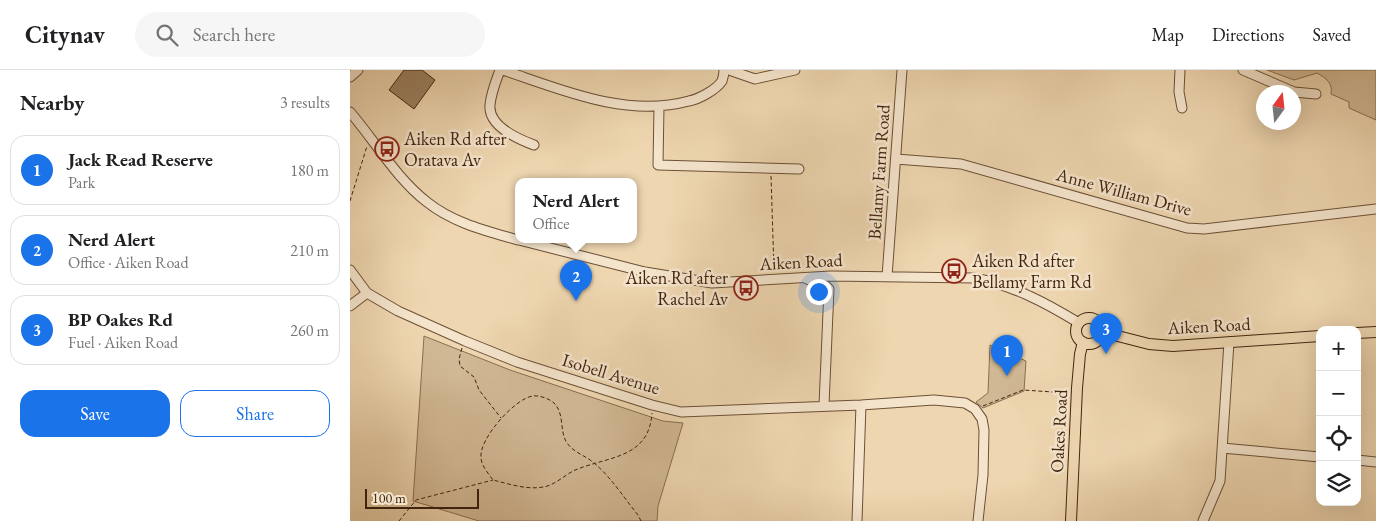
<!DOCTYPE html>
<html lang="en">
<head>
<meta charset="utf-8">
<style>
  body { margin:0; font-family:"EB Garamond",serif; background:#f6f6f6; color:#202124 }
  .controls { position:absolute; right:15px; bottom:15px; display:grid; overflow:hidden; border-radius:10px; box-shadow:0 5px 20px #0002 }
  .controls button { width:45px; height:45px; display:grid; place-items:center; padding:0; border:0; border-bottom:1px solid #e0e0e0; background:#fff; color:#202124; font:25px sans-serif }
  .compass { position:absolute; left:906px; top:15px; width:45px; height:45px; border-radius:50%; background:#fff; box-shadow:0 5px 20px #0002; rotate:15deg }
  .scale { position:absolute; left:15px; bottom:12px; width:114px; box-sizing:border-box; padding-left:5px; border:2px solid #41240e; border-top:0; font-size:14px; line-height:18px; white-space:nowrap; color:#41240e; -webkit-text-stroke:4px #f4e4cc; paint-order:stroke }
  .you { position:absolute; left:468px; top:221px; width:18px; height:18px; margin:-12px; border:4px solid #fff; border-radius:50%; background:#1a73e8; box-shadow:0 0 0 8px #1a73e833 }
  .badge { display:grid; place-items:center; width:32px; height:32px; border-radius:50%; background:#1a73e8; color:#fff; font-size:16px; font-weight:700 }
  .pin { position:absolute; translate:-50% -41px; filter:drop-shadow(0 1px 2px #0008) }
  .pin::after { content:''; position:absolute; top:26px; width:18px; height:15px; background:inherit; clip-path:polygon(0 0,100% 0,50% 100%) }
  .popup { position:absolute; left:165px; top:108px; width:122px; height:65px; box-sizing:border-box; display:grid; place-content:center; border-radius:10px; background:#fff; filter:drop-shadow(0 1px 4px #0005); font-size:16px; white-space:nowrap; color:#757577 }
  .popup b { font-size:19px; color:#202124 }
  .popup::after { content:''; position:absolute; left:50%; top:100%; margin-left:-10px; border:10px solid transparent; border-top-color:#fff }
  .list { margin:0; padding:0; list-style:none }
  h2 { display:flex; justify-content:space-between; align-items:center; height:65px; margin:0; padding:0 20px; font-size:21px }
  h2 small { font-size:16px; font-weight:400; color:#757577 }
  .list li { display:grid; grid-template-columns:32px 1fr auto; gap:15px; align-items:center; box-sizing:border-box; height:70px; margin:0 10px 10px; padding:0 10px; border:1px solid #e0e0e0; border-radius:15px }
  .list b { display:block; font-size:19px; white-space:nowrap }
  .list p { margin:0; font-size:16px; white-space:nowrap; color:#757577 }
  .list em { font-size:16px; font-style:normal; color:#757577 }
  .actions { display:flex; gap:10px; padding:15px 20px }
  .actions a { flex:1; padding:11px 0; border:1px solid #1a73e8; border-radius:15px; text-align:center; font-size:18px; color:#1a73e8 }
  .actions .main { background:#1a73e8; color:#fff }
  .icon { flex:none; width:28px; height:28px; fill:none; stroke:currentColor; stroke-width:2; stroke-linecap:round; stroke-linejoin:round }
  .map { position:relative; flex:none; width:1026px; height:451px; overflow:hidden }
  header { display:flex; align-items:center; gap:30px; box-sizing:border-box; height:70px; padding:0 25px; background:#fff; border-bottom:1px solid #e0e0e0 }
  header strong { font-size:24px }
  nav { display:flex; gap:28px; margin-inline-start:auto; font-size:18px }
  .search { width:350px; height:45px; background:#f6f6f6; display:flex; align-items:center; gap:12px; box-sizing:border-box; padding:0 18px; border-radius:28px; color:#757577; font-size:19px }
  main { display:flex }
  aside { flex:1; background:#fff }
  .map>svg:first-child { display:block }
  .green { fill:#d1b894; stroke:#896e51 }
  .building { fill:#9b8162; stroke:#41240e }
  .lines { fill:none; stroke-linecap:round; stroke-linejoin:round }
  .minor-casing { stroke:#6c5036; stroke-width:11 }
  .major-casing { stroke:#41240e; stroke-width:12 }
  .path { stroke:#41240e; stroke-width:1; stroke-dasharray:4 2.5; stroke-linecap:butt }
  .minor { stroke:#f4e4cc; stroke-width:9 }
  .major { stroke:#eed6b0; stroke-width:10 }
  .labels { text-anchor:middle; stroke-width:5; stroke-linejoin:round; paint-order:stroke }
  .poi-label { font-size:18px; fill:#41240e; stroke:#f4e4cc; text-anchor:start }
  .street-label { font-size:18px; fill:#41240e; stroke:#f4e4cc }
</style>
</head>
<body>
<header>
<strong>Citynav</strong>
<div class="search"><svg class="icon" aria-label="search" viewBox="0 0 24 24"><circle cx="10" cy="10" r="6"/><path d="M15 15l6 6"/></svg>Search here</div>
<nav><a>Map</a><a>Directions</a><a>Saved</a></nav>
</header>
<main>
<aside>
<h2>Nearby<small>3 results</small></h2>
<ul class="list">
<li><span class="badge">1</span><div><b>Jack Read Reserve</b><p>Park</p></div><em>180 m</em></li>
<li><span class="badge">2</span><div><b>Nerd Alert</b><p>Office · Aiken Road</p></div><em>210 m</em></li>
<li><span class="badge">3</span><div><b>BP Oakes Rd</b><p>Fuel · Aiken Road</p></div><em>260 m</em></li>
</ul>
<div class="actions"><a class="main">Save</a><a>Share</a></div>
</aside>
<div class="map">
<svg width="1026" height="451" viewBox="0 0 1026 451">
  <rect width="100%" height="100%" fill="#eed6b0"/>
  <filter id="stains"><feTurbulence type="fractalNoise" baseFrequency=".004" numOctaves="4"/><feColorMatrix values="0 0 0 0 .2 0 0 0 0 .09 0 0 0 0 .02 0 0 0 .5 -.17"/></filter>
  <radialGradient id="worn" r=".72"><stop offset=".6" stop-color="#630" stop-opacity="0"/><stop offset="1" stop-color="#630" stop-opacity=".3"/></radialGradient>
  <!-- green -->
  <path class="green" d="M 917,0 L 1026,0 L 1026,50 L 999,38 L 999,32 L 981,24 C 983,13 976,8 967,3 L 944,10 Z
    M 74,266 L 160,300 L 313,351 L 333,353 L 308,436 L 307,451 L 129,451 L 63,431 Z
    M 640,275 L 676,291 L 674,321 L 633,338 L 626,332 L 638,323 Z"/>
  <!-- building -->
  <path class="building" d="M 54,0 L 72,0 L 85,10 L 64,39 L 39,20 Z"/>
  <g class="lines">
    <!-- minor casing -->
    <g class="minor-casing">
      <path id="minor" d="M 150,0 C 146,11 141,23 140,35 C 138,56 168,69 184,75
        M 153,0 C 212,20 276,48 339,31 C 349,29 366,20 372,11 C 373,8 374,3 374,0
        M 379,0 L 405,9 L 445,0
        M 830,0 L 829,22 L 832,38
        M 893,0 L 944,22 L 966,24
        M 0,7 L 8,0
        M 309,37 L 308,95 L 449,99
        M 0,42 C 25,71 46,108 77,132 C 103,153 137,161 168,170
        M 546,89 L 611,94 L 837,158 L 854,159 L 1026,139
        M 169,170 L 295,202 L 362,213 L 481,206 L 623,208 C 661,214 696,233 729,253
        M 0,200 L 17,223 L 48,241 L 115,271 L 167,292 L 302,335 L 331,342 L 511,335 L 584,330 L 615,333 L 625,339 L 632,349 L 634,360 L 633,405 L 628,451
        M 537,207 L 552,0
        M 457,209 L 476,216 L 479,219 L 474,335
        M 0,236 L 17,223
        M 872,378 L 970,387
        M 1007,390 L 1026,392
        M 507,451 L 511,335
        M 853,451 L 870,411 L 879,272"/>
    </g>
    <!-- major casing -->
    <g class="major-casing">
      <path id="major" d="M726 261a13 13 0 1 1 26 0a13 13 0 1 1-26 0Z
        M 752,262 L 799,274 L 823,276 L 970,266
        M 1007,263 L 1026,262
        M 721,451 L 727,318 L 730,284 L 733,272"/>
    </g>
    <!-- path -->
    <path class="path" d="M 421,106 L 424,200
      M 0,131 L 17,76
      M 112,278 L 109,289 L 110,296 L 124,307 L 129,320 L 151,348
      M 633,336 L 673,320 L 718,323
      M 49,451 L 66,430 L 143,410
      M 291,451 L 288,445 C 274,428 261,407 244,393 C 235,385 224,383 217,373 C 209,361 215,344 204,333 C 200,329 189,325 183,326 C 165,328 129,369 131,387 C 131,396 139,404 143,410 C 159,414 177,420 193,417 C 203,416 214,406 223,401 C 256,386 299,390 302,343"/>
    <!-- minor -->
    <use href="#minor" class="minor"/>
    <!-- major -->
    <use href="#major" class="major"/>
  </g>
  <!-- icons -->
  <defs>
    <g id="bus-ring" transform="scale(1.25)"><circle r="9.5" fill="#f4e4cc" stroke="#8f2418" stroke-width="1.5"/><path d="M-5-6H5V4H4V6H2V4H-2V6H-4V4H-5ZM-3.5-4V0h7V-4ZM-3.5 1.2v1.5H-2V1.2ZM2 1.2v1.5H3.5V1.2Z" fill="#8f2418"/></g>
  </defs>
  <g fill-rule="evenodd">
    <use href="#bus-ring" x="37" y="79"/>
    <use href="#bus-ring" x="604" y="201"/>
    <use href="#bus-ring" x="396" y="218"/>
  </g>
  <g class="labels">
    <!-- poi labels -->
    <g class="poi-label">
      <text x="54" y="75">Aiken Rd after<tspan x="54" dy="21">Oratava Av</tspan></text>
      <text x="622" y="197">Aiken Rd after<tspan x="622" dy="21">Bellamy Farm Rd</tspan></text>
      <text x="378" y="214" text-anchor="end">Aiken Rd after<tspan x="378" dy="21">Rachel Av</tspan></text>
    </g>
    <!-- street labels -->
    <g class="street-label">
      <text transform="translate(529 102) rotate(-86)" y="6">Bellamy Farm Road</text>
      <text transform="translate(774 122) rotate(15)" y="6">Anne William Drive</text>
      <text transform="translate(451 192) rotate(-3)" y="6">Aiken Road</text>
      <text transform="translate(859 256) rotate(-3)" y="6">Aiken Road</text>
      <text transform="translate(261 304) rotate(17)" y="6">Isobell Avenue</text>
      <text transform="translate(709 361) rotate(-87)" y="6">Oakes Road</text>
    </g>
  </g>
  <rect width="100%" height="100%" filter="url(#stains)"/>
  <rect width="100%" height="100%" fill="url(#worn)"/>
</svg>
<div class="controls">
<button>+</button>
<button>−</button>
<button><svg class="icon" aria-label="locate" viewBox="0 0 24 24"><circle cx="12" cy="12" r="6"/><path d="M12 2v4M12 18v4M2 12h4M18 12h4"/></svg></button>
<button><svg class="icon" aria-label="layers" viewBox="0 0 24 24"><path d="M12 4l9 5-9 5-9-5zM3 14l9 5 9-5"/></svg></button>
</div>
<svg class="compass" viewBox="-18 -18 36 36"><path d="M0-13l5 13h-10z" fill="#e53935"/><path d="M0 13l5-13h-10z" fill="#757577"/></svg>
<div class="scale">100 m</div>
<div class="you"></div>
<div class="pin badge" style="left:657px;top:306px">1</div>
<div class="pin badge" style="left:226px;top:231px">2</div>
<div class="popup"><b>Nerd Alert</b>Office</div>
<div class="pin badge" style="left:756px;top:284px">3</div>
</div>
</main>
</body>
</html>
